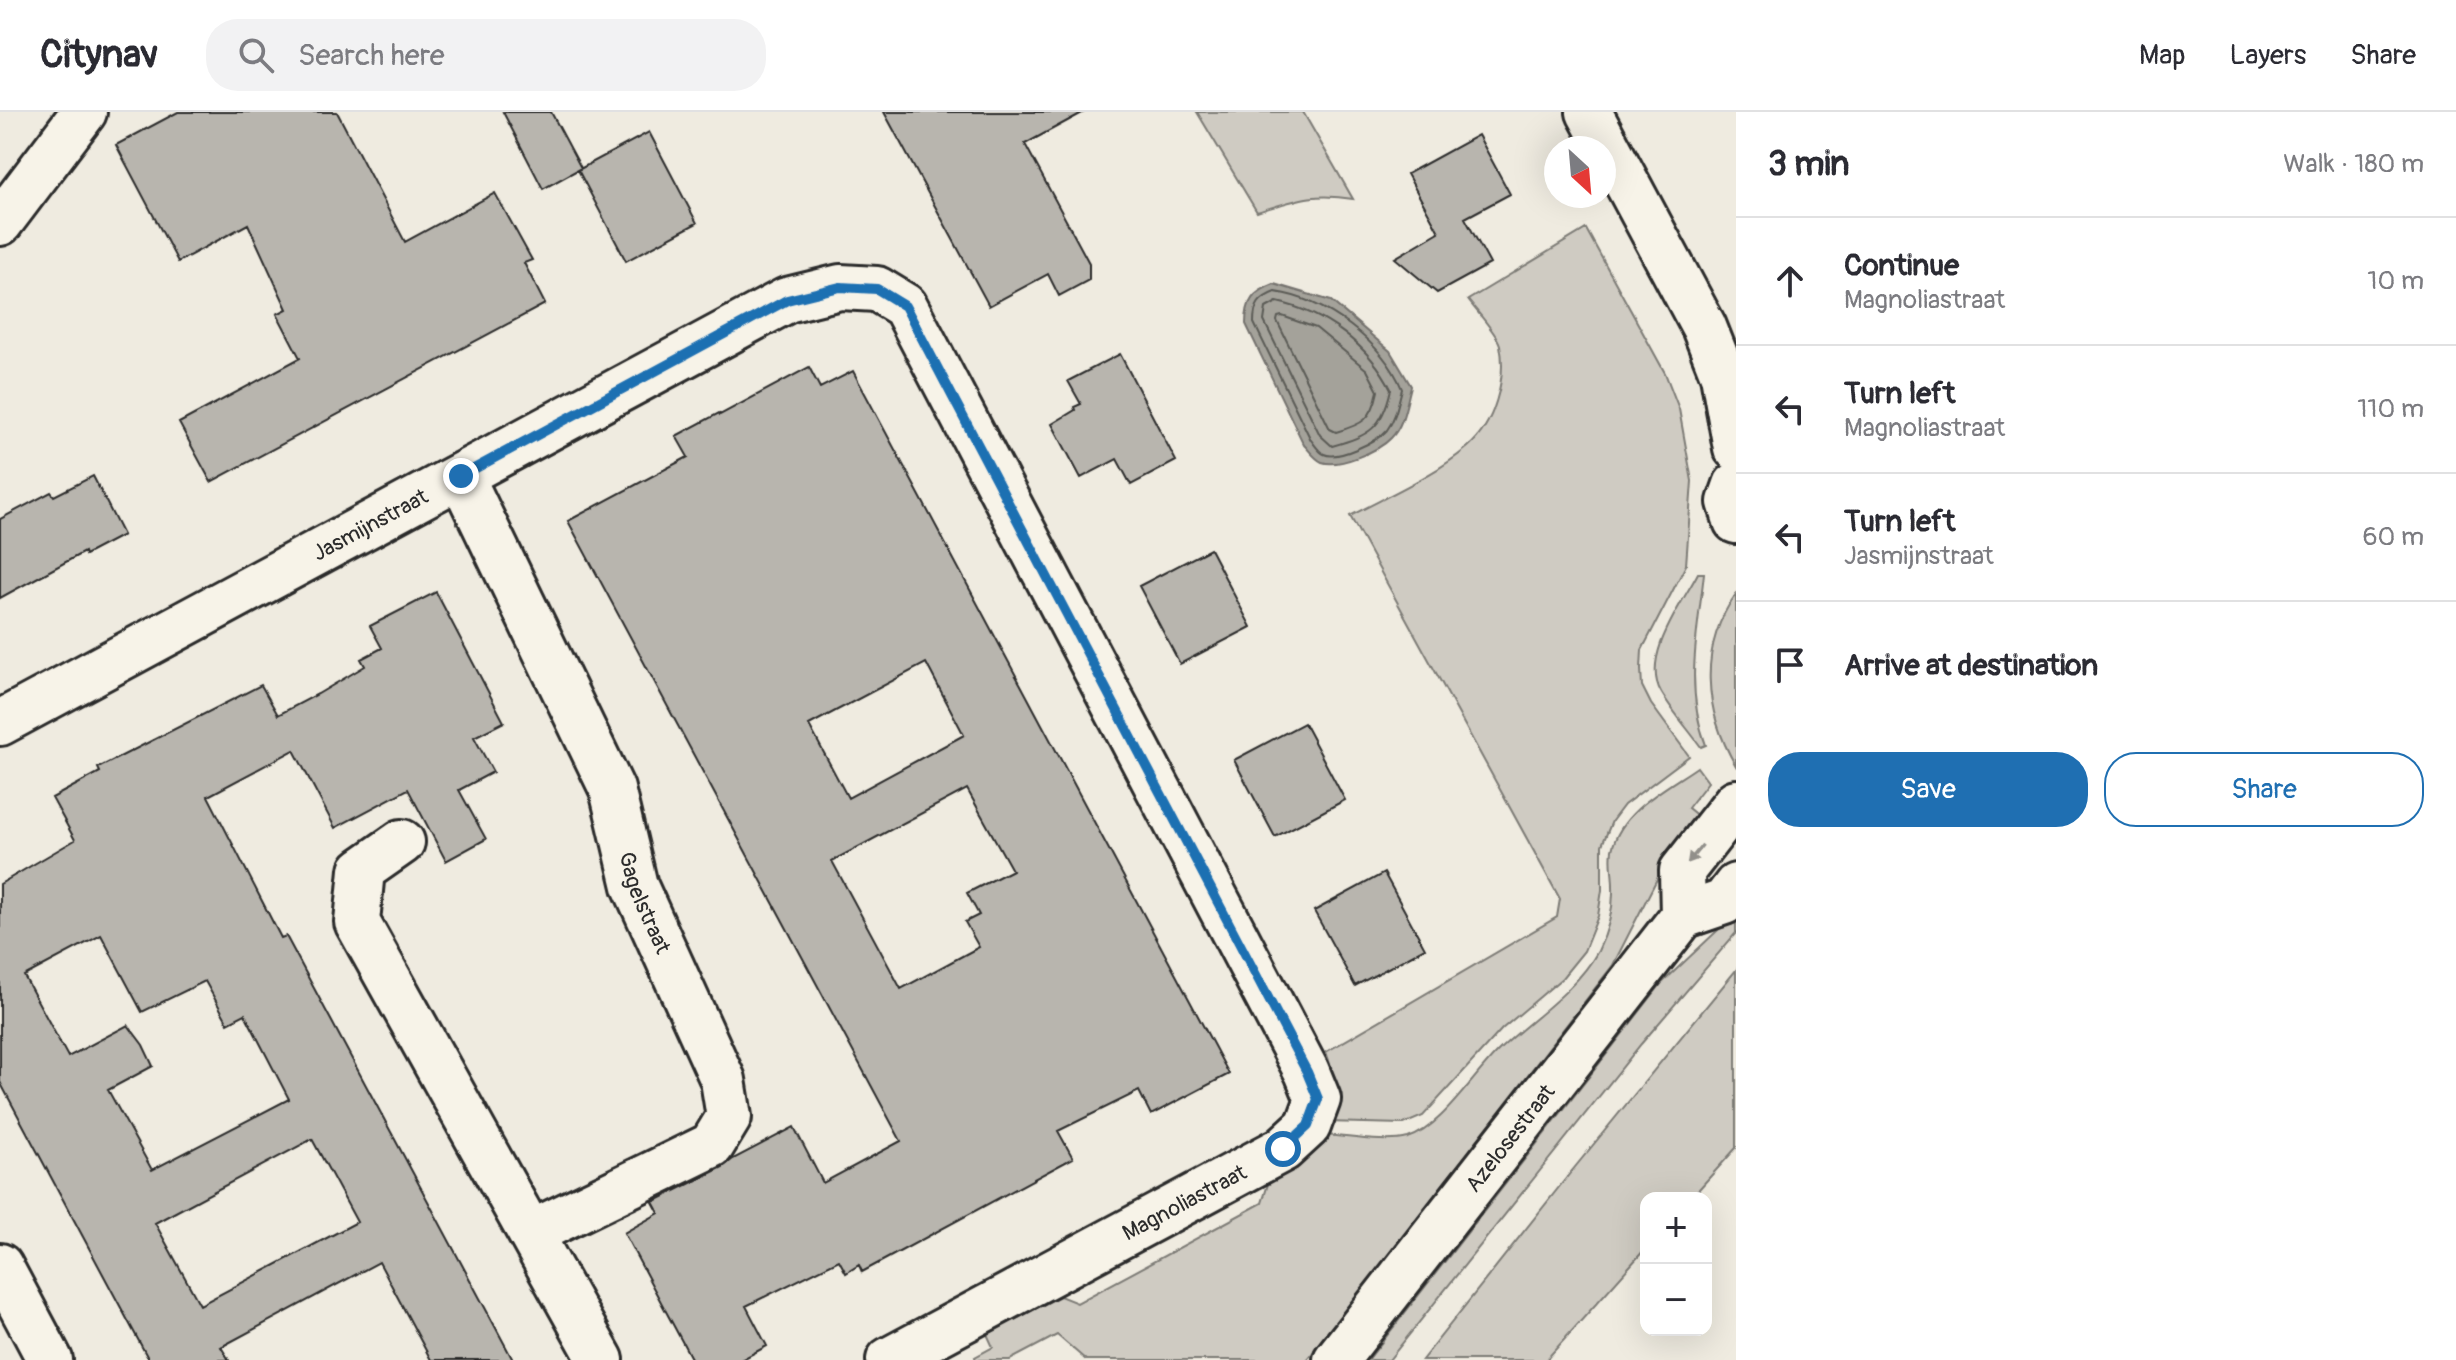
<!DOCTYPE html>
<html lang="en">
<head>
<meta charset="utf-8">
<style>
  body { margin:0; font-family:Pangolin,sans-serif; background:#f2f2f3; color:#2b2b33 }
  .controls { position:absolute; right:24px; bottom:24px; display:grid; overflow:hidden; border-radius:16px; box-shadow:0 8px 32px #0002 }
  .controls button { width:72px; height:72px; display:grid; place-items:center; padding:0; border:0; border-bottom:2px solid #e1e1e2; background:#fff; color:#2b2b33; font:40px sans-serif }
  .compass { position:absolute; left:1544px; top:24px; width:72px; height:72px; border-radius:50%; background:#fff; box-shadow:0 8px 32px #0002; rotate:154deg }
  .stop { position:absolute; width:24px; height:24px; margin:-18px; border:6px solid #1f6fb2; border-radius:50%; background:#fff }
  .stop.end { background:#1f6fb2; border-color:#fff; box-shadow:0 2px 8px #0008 }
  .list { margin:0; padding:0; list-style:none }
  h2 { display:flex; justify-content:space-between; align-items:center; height:104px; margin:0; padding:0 32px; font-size:34px }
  h2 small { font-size:26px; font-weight:400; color:#7c7c81 }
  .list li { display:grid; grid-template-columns:52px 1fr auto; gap:24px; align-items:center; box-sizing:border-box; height:128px; padding:0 32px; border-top:2px solid #e1e1e2 }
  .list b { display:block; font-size:30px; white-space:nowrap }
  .list p { margin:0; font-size:26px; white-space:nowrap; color:#7c7c81 }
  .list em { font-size:26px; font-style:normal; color:#7c7c81 }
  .actions { display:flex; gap:16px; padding:24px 32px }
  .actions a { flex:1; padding:18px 0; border:2px solid #1f6fb2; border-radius:32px; text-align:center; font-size:28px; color:#1f6fb2 }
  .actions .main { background:#1f6fb2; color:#fff }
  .icon { flex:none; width:44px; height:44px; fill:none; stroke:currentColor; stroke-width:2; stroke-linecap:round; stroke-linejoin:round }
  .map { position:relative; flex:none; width:1736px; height:1248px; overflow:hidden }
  header { display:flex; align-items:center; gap:48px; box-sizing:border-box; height:112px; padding:0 40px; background:#fff; border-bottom:2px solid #e1e1e2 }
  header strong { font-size:38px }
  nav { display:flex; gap:44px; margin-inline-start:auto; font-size:28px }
  .search { width:560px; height:72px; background:#f2f2f3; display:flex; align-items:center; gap:20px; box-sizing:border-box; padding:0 28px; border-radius:32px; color:#7c7c81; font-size:30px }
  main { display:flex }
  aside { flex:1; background:#fff }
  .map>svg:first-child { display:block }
  .green { fill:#cfcbc2; stroke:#7d7b76; stroke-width:2 }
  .water { fill:#a4a29a; stroke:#74726e; stroke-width:2 }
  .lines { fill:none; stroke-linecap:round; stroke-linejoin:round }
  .shore { stroke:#5b5b57; stroke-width:2 }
  .building { fill:#b8b5ae; stroke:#2b2b2b; stroke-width:2; fill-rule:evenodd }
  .minor-casing { stroke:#2b2b2b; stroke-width:50 }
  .tertiary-casing { stroke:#2b2b2b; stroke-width:50 }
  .minor { stroke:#f7f3e8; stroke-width:44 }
  .tertiary { stroke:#f7f3e8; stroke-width:44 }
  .oneway { fill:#918f8a }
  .route { stroke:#1f6fb2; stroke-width:10 }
  .labels { text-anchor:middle; stroke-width:7; stroke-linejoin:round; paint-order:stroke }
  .street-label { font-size:22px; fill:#2b2b2b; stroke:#f7f3e8 }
</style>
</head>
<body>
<header>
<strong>Citynav</strong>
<div class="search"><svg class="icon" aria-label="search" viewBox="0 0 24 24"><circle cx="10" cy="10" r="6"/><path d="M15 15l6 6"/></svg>Search here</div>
<nav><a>Map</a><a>Layers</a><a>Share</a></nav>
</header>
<main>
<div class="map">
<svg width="1736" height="1248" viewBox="0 0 1736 1248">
  <rect width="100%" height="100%" fill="#efebe0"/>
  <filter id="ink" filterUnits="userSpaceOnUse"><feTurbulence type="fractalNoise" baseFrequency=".0125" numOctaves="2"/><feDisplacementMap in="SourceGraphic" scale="16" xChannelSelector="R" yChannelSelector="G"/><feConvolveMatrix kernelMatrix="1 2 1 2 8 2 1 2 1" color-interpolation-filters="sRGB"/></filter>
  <g filter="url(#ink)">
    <!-- green -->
    <path class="green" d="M 1197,0 L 1303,0 L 1353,87 C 1312,80 1296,88 1257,100 Z
      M 1586,117 L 1665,261 L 1679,297 L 1692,369 L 1686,453 L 1642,538 L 1641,557 L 1642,574 L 1651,592 L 1689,644 L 1624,693 L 1612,709 L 1602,733 L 1602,778 L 1598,804 L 1584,839 L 1562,866 L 1502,917 L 1423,1004 L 1404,1012 L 1326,1010 C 1335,990 1334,959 1326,940 L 1557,805 L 1560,787 L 1350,404 C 1389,383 1434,364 1468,335 C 1494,313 1507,267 1500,233 C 1497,221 1476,199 1468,188 Z
      M 1698,461 L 1704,461 C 1698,519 1684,576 1706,633 L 1701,635 C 1688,617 1672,599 1661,580 C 1641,545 1682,492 1698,461 Z
      M 1736,482 L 1736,654 C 1704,599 1698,536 1736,482 Z
      M 1697,655 L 1708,670 L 1688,696 L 1699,705 L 1661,759 L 1613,853 L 1307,1248 L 1086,1248 L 1057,1223 L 1010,1248 L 976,1248 L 975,1245 L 993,1235 L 987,1222 L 1060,1184 L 1077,1191 L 1262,1091 L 1269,1069 L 1323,1023 C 1347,1024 1385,1032 1408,1026 C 1441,1016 1474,962 1499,938 C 1531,907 1576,879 1598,839 C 1608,819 1614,797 1613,774 C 1613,762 1610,750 1612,738 C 1621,698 1667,676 1697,655 Z
      M 1736,801 L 1736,821 L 1641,932 L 1389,1248 L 1368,1248 L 1662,871 Z
      M 1736,858 L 1736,1036 L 1691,1086 L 1646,1086 L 1646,1136 L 1546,1248 L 1422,1248 L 1571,1060 Z"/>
    <!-- water -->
    <path class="water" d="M 1274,172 L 1331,189 L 1390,239 L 1411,274 C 1406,292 1404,313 1391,326 C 1379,339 1338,356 1322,350 C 1315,347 1310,339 1304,333 L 1246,212 C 1246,189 1253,180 1274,172 Z"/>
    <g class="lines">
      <!-- shore -->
      <path class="shore" d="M 1275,180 C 1325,187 1383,230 1402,277 C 1398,291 1396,306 1387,318 C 1378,329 1337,349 1324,342 C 1319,340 1315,333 1311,328 L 1254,211 C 1254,193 1259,186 1275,180 Z
        M 1277,190 C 1324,200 1370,234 1391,277 C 1382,317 1370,323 1332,334 L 1320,323 L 1264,209 L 1266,196 Z
        M 1282,204 L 1316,216 L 1367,258 L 1378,279 C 1372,308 1363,312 1336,320 L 1330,317 L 1277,209 L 1278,205 Z"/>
    </g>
    <!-- building -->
    <path class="building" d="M 178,0 L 337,0 L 405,130 L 495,81 L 532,148 L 524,151 L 545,192 L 211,370 L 179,311 L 300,246 L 277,202 L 287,197 L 248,112 L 178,150 L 116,33 Z
      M 503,0 L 551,0 L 581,56 L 543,77 Z
      M 884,0 L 1084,0 L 1025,32 L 1089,151 L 1089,168 L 1059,184 L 1048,162 L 989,194 Z
      M 649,20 L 697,111 L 626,149 L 578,58 Z
      M 1478,23 L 1510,82 L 1465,106 L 1490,152 L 1437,181 L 1395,146 L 1439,120 L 1407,62 Z
      M 1120,242 L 1176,349 L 1131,373 L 1117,347 L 1081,366 L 1052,312 L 1075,298 L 1074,295 L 1081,292 L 1068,269 Z
      M 809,255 L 820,276 L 853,259 L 1229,962 L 1151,1003 L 1139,979 L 1058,1019 L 1073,1046 L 862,1160 L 859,1153 L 846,1161 L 839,1148 L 746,1194 L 767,1234 L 741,1248 L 692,1248 L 624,1121 L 659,1101 L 653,1090 L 723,1055 L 733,1047 L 794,1015 L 823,1071 L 901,1029 L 568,409 L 688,345 L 676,324 L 719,301 L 720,303 ZM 926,551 L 964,623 L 848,686 L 809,613 ZM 967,677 L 1012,758 L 967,781 L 979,803 L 965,810 L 979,835 L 901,877 L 832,749 Z
      M 93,364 L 123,423 L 85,443 L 84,440 L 0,486 L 0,407 L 51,380 L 54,384 Z
      M 1210,437 L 1251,515 L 1180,552 L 1139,474 Z
      M 436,480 L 504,610 L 474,625 L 493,660 L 459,678 L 486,727 L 446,749 L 408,677 L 335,716 L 294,638 L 208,684 L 281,826 L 286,824 L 513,1248 L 431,1248 L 379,1150 L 221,1235 L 229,1248 L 149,1248 L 0,970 L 0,772 L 75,728 L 52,686 L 100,660 L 98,656 L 261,573 L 278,603 L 318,582 L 365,554 L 361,547 L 382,536 L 370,514 ZM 101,823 L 142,900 L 205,869 L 228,911 L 245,902 L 289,987 L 152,1058 L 108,978 L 153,954 L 143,933 L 128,913 L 68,945 L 24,864 ZM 312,1027 L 357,1110 L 200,1193 L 155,1111 Z
      M 1304,611 L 1345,688 L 1275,725 L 1234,648 Z
      M 1384,761 L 1425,836 L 1355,874 L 1314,799 Z"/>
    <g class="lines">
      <!-- minor casing -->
      <g class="minor-casing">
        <g id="minor">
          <path d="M 1589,0 L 1704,215 L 1723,263 L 1736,336"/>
          <path d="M 0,111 L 84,0"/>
          <path id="s1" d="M 461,364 L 612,677 L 635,774 L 723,968 L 729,1005 L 712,1033 L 531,1121"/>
          <path d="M 1736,373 L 1730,390 L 1736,409"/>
          <path id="s2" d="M 0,611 L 787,188 L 840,175 L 877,177 L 905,194 L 1307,960 L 1318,987 L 1308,1014 L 1283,1037 L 889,1248"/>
          <path d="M 402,730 L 362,758 L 357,810 L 601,1248"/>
          <path d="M 0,1154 L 50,1248"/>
        </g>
      </g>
      <!-- tertiary casing -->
      <g class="tertiary-casing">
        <g id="tertiary">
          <path d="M 1683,804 L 1682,759 L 1736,690"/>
          <path id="s3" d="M 1336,1248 L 1683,804 L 1724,790 L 1736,774"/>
        </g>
      </g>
      <!-- minor -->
      <use href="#minor" class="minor"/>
      <!-- tertiary -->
      <use href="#tertiary" class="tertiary"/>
    </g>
    <!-- one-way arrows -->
    <defs><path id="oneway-solid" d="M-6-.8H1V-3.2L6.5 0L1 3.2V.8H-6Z" transform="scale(2)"/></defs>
    <use class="oneway" href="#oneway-solid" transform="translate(1695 742) rotate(129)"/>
  </g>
  <g class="lines" filter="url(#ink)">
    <!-- route -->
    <path class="route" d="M 461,364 L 787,188 L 840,175 L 877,177 L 905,194 L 1307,960 L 1318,987 L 1308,1014 L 1283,1037"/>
  </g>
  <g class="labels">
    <!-- street labels -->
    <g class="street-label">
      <text dy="8" stroke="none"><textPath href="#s2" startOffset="420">Jasmijnstraat</textPath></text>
      <text dy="8" stroke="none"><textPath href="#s1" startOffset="466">Gagelstraat</textPath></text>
      <text dy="8" stroke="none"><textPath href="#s3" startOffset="282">Azelosestraat</textPath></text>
      <text transform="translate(1184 1090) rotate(-28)" y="8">Magnoliastraat</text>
    </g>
  </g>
</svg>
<div class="controls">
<button>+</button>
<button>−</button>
</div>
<svg class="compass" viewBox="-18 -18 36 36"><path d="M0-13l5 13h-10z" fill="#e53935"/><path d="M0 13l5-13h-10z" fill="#7c7c81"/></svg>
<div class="stop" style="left:1283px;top:1037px"></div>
<div class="stop end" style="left:461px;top:364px"></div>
</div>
<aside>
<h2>3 min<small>Walk · 180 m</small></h2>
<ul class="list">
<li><svg class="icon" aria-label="ahead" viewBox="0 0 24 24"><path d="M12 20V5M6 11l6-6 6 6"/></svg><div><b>Continue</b><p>Magnoliastraat</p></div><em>10 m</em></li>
<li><svg class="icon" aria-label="left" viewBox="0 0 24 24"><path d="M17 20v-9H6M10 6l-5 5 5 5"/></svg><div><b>Turn left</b><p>Magnoliastraat</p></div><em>110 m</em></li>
<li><svg class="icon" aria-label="left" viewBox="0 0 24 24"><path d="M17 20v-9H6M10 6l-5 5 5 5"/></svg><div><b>Turn left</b><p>Jasmijnstraat</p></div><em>60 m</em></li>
<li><svg class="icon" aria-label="arrive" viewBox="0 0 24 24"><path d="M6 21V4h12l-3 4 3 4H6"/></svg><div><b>Arrive at destination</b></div></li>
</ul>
<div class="actions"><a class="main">Save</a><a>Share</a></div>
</aside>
</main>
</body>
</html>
